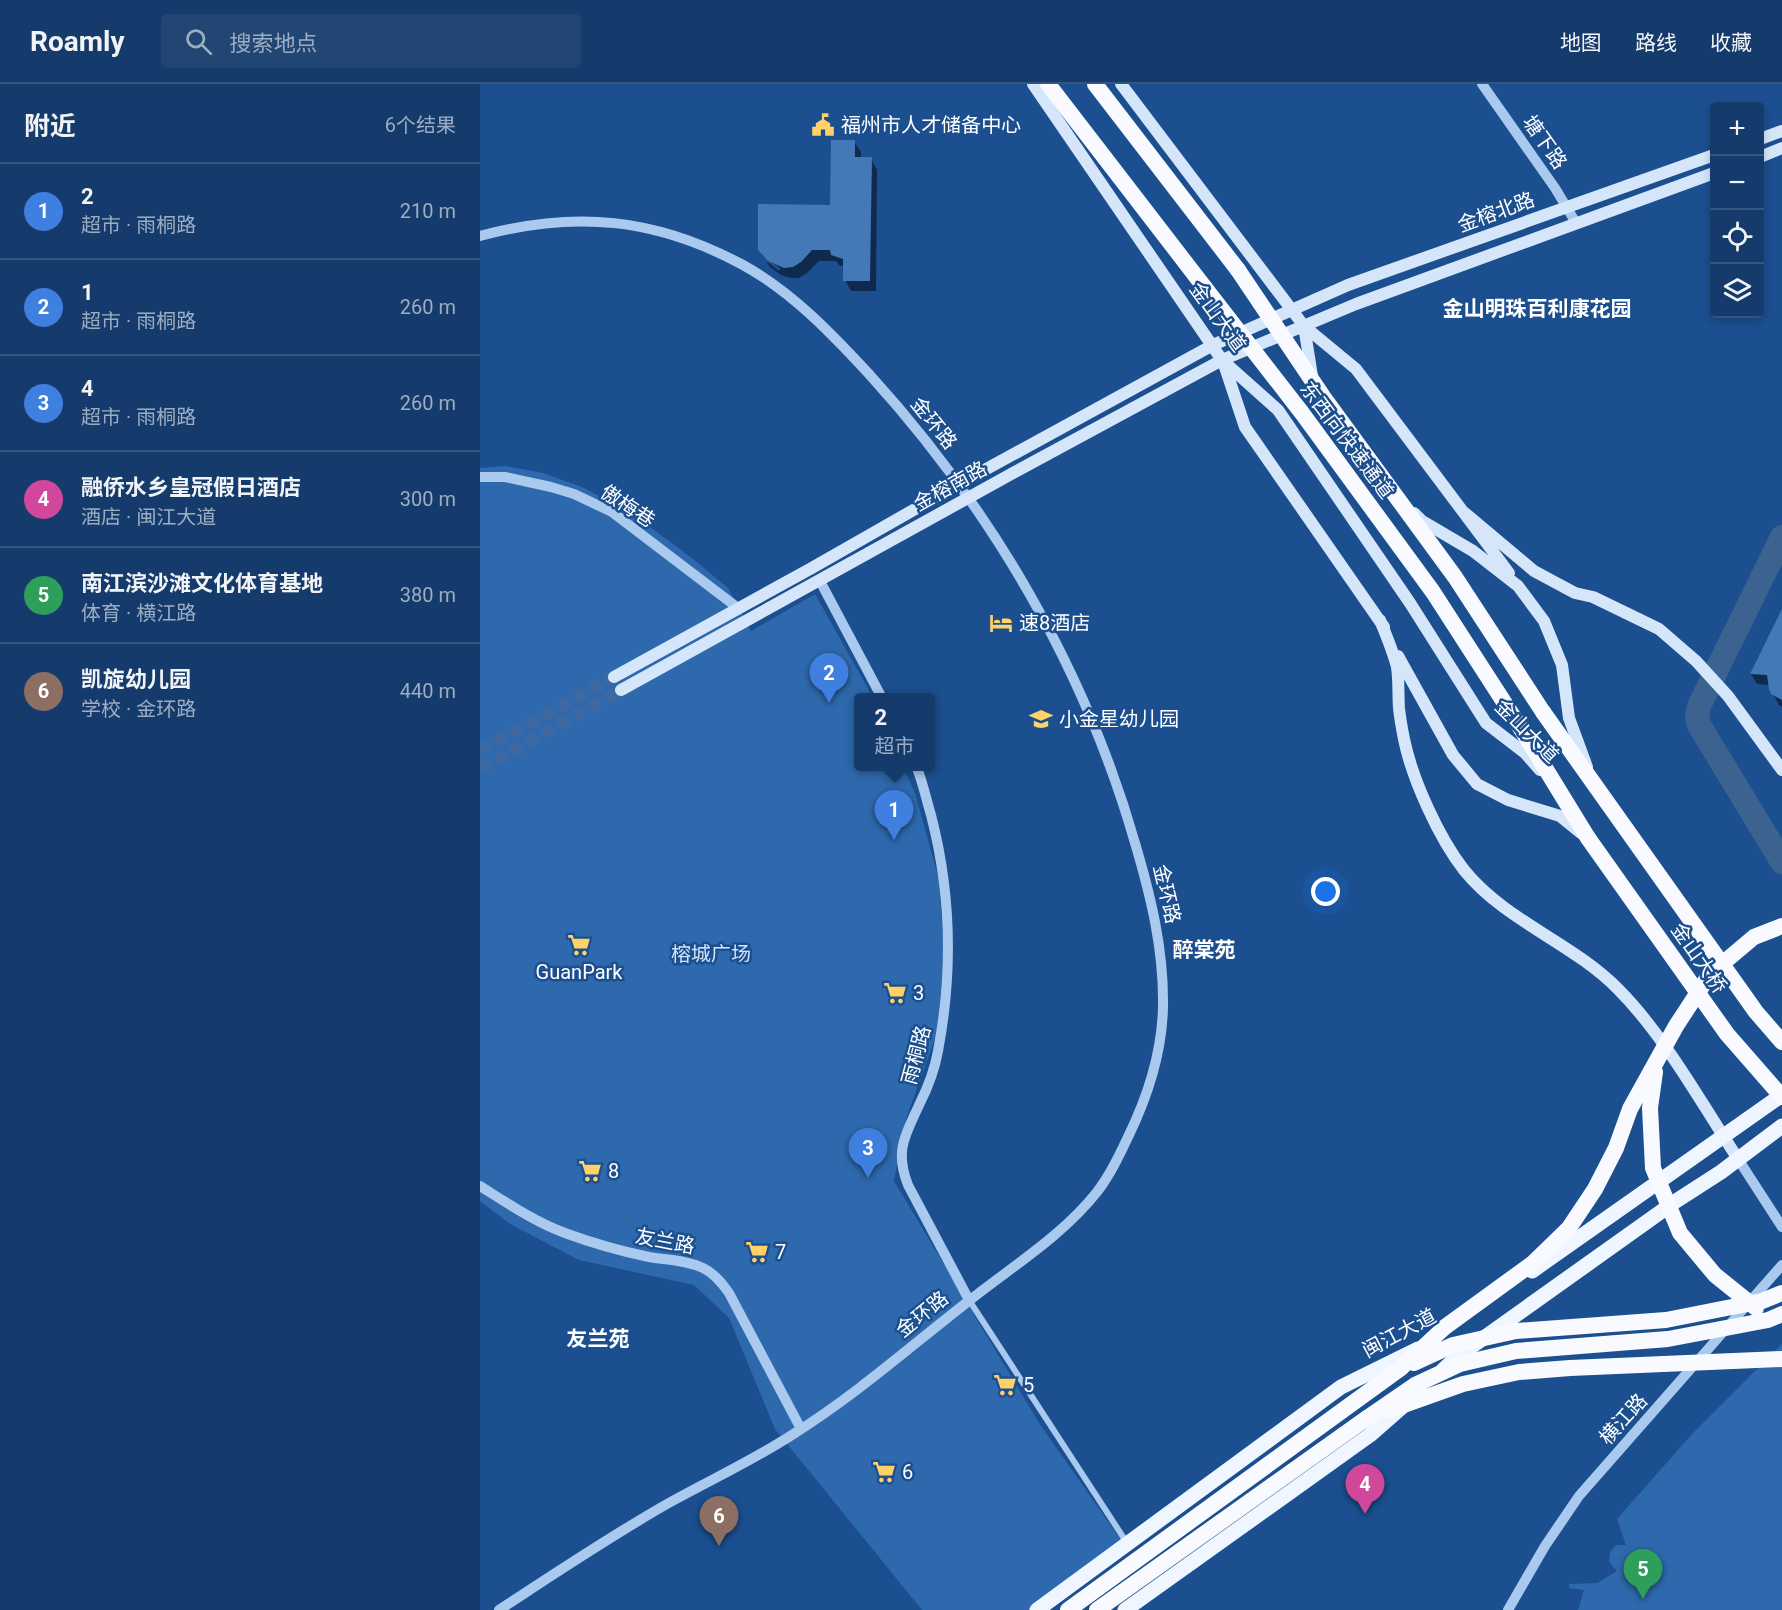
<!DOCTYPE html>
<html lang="zh">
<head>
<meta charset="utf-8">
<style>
  body { margin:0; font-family:Roboto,"Noto Sans SC",sans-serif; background:#214673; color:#f1f3f6 }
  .controls { position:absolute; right:18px; top:18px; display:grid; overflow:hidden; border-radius:6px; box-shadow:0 3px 9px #0003 }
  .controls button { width:54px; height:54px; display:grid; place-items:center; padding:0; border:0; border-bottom:2px solid #33557e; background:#143b6b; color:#f1f3f6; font:30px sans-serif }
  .you { position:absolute; left:846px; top:808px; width:21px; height:21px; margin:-15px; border:4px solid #fff; border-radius:50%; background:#1a73e8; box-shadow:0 0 0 9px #1a73e833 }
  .badge { display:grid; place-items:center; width:39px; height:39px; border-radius:50%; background:#ffd166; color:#fff; font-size:20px; font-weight:700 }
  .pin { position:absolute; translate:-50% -50px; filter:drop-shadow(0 2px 3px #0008) }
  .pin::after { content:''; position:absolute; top:32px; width:21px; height:18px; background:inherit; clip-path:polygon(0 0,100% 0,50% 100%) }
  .popup { position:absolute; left:374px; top:609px; width:81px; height:78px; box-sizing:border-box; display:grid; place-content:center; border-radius:6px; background:#143b6b; filter:drop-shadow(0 2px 4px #0005); font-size:20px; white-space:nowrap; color:#9dadc1 }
  .popup b { font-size:22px; color:#f1f3f6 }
  .popup::after { content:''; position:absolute; left:50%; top:100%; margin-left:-12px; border:12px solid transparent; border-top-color:#143b6b }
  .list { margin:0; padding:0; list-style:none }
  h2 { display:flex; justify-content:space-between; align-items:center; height:78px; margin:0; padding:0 24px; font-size:26px }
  h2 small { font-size:20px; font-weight:400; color:#9dadc1 }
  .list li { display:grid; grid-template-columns:39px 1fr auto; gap:18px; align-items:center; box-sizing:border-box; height:96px; padding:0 24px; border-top:2px solid #33557e }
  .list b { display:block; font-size:22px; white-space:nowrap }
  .list p { margin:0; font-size:20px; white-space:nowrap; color:#9dadc1 }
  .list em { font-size:20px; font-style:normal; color:#9dadc1 }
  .icon { flex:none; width:33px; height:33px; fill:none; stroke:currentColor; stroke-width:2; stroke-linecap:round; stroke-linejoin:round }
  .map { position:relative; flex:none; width:1302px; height:1526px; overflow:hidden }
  header { display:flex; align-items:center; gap:36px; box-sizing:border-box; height:84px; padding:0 30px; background:#143b6b; border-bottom:2px solid #33557e }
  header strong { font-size:28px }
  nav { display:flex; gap:33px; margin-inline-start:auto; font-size:21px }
  .search { width:420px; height:54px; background:#214673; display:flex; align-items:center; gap:15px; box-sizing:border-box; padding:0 21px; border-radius:6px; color:#9dadc1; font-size:22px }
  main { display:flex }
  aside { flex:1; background:#143b6b }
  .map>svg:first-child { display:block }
  .green { fill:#2e69ad }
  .shadow { fill:#0007 }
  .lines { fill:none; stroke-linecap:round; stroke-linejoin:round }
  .river { stroke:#3c6290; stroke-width:24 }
  .building { fill:#4478b7 }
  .secondary-tunnel { stroke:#3d69a0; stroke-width:12; stroke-dasharray:12 6; stroke-linecap:butt }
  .minor { stroke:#a9c9ee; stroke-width:6 }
  .tertiary { stroke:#a9c9ee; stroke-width:10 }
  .secondary { stroke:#d6e6fa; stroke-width:12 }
  .primary { stroke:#f0f6ff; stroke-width:15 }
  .trunk { stroke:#f8faff; stroke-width:16 }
  .trunk-bridge { stroke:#f8faff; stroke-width:16 }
  .labels { text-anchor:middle; stroke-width:5; stroke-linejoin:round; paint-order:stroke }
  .poi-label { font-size:20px; fill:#fff; stroke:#1b4f8f; text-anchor:start }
  .street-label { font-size:20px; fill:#fff; stroke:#1b4f8f }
  .park-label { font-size:20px; fill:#cfe3fa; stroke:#1b4f8f }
  .neighbourhood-label { font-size:21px; font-weight:bold; fill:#fff; stroke:#1b4f8f }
</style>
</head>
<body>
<header>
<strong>Roamly</strong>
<div class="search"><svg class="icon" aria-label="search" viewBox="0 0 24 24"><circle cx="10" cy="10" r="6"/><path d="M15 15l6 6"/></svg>搜索地点</div>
<nav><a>地图</a><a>路线</a><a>收藏</a></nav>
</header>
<main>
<aside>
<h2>附近<small>6个结果</small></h2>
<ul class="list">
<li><span class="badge" style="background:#3f7fe0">1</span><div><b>2</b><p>超市 · 雨桐路</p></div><em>210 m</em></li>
<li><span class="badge" style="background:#3f7fe0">2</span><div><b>1</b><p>超市 · 雨桐路</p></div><em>260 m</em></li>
<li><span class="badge" style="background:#3f7fe0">3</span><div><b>4</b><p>超市 · 雨桐路</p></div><em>260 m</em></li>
<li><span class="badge" style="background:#d1479c">4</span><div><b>融侨水乡皇冠假日酒店</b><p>酒店 · 闽江大道</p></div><em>300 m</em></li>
<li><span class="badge" style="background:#2e9e5b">5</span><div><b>南江滨沙滩文化体育基地</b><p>体育 · 横江路</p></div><em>380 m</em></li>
<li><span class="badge" style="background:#8d6e63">6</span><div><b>凯旋幼儿园</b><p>学校 · 金环路</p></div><em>440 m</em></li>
</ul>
</aside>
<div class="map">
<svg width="1302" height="1526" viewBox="0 0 1302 1526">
  <rect width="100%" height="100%" fill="#1b4f8f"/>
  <!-- green -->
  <path class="green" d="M 25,382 L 63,389 L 102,403 L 148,427 L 212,474 L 248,504 L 271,547 L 335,510 L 388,605 L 391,613 L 378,614 L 378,682 L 423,683 L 435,709 L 459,796 L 464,872 L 457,949 L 426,1035 L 414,1097 L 559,1339 L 648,1466 L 564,1526 L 442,1526 L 295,1345 L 249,1234 L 214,1201 L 99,1176 L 30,1140 L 0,1117 L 0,384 Z
    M 1302,1260 L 1302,1526 L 1098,1526 L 1104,1506 L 1089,1504 L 1089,1500 L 1117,1499 L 1137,1487 L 1129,1478 L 1130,1468 L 1136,1461 L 1146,1461 L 1137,1435 L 1212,1350 Z"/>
  <!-- shadow -->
  <path class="shadow" d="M 374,58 L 381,68 L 381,75 L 391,75 L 397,86 L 396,207 L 371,207 L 365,196 L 365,183 L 359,181 L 356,177 L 339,177 L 327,189 L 319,194 L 311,194 L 301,191 L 290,183 L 286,177 L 299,187 L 300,184 L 283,172 L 279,165 L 351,123 Z
    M 1302,528 L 1302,623 L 1299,621 L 1293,610 L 1290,601 L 1277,600 L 1271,590 Z"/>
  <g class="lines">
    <!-- river -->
    <path class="river" d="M 1302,453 L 1219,622 L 1217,634 L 1219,641 L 1302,778"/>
  </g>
  <!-- building -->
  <path class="building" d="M 351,56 L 375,56 L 375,73 L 392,73 L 390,197 L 363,197 L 363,175 L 351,171 L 350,166 L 332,166 L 321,178 L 313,183 L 304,184 L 288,177 L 278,166 L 278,120 L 350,121 Z
    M 1302,525 L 1302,616 L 1291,610 L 1289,605 L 1287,591 L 1270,590 Z"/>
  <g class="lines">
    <!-- secondary-tunnel -->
    <path class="secondary-tunnel" d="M 0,667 L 134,593
      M 0,685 L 141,606"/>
    <!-- minor -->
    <path class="minor" d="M 489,1216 L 647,1459"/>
    <!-- tertiary -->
    <path class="tertiary" d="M 1002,0 L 1075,104 L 1096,139
      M 0,152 C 95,126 176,134 263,181 C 312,208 351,249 389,290 C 511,424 605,584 655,759 C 671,813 684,866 683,923 C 682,969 668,1012 648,1053 C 639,1072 630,1091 617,1108 C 582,1152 533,1182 490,1216 C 432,1261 377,1310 315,1349 C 274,1376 230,1396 187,1420 C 129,1453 74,1490 19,1526
      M 0,393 L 25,393 L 71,403 L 94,410 L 132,428 L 258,524
      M 340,497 L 402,614
      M 436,682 C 443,698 446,715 451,731 C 471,808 473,888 458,967 C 455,984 448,1003 440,1019 C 426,1050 414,1066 428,1101 L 489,1216
      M 1258,1075 L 1302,1143
      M 0,1102 C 27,1119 55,1138 85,1149 C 112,1159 140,1167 169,1173 C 187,1176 206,1176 223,1184 C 234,1189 242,1199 249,1209 L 321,1345
      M 1028,1526 L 1065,1462 L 1099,1412 L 1302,1181"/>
    <!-- secondary -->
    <path class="secondary" d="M 553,0 L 742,276 L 798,326 L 930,519 L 1006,639 L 1045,669 L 1060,686
      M 641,0 L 824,242 L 832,292
      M 1280,55 L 1302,47
      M 1280,73 L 1302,64
      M 824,242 L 876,285 L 1029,489
      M 743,277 L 765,343 L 904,543
      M 934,429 L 942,437 L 993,467 L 1038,502 L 1064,537 L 1082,581 L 1089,634 L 1107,683
      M 985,429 L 1054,487 L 1095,509 L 1113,513 L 1179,545 L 1216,577 L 1248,612 L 1302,686
      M 900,536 C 906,551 913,567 917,583 C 919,596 918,610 919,624 C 920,634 922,645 924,655 C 932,695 959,754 984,786 C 1025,837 1093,859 1138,905 C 1184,951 1222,1020 1258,1075
      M 918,572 L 973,671 L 997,700 L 1028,716 L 1080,732 L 1101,749
      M 134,593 L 330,485 L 479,400 L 733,261 L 868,201 L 1234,71
      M 141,606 L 533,389 L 742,276 L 876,220 L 1234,89"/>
    <!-- primary -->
    <path class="primary" d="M 1052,1187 L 1302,1011
      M 963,1286 L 977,1273 L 1196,1117 L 1241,1088 L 1302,1042
      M 557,1526 L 861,1303 L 938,1265
      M 645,1526 L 890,1351 L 923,1322"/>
    <!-- trunk -->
    <path class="trunk" d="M 568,0 L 725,204
      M 615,0 L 758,186
      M 1063,628 L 1276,928 L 1302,958
      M 1040,643 L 1108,754
      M 588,1526 L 921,1284
      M 617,1526 L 887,1334"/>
    <!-- trunk-bridge -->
    <path class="trunk-bridge" d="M 758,186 L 844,314 L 975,493 L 1063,628
      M 725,204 L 822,329 L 953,508 L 1040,643
      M 1108,754 L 1247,950 L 1302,1013
      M 1175,988 L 1170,1024 L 1173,1084 L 1200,1149 L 1235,1191 L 1276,1224
      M 934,1279 L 973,1261 L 1036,1247 L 1186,1236 L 1282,1217 L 1302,1209
      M 921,1284 L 965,1243 L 1053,1179 L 1089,1144 L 1115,1105 L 1136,1064 L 1150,1025 L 1196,942 L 1230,890 L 1274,853 L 1302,842
      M 907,1327 L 983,1300 L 1039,1288 L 1090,1284 L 1302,1275
      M 887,1334 L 935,1301 L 980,1280 L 1036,1267 L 1188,1255 L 1288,1236 L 1302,1230"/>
  </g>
  <!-- icons -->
  <defs>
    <g id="civic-bare" transform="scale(1.8)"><path d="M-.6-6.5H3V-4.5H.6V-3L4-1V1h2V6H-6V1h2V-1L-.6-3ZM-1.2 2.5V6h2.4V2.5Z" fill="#ffd166" stroke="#1b4f8f" stroke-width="2.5" paint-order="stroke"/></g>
    <g id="hotel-bare" transform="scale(1.8)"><path d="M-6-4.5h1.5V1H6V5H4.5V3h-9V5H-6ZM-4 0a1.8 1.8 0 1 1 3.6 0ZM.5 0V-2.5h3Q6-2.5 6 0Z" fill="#ffd166" stroke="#1b4f8f" stroke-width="2.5" paint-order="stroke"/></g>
    <g id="school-bare" transform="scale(1.8)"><path d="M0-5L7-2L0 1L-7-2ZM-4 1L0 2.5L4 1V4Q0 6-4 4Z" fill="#ffd166" stroke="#1b4f8f" stroke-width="2.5" paint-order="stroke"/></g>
    <g id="supermarket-bare" transform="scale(1.8)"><path d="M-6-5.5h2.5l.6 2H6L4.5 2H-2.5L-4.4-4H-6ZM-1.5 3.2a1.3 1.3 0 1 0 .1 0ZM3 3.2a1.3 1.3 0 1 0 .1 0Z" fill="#ffd166" stroke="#1b4f8f" stroke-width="2.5" paint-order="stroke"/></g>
  </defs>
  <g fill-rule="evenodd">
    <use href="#civic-bare" x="343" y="41"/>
    <use href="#hotel-bare" x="521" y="539"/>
    <use href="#school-bare" x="561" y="635"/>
    <use href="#supermarket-bare" x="99" y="861"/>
    <use href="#supermarket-bare" x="415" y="909"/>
    <use href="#supermarket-bare" x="110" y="1087"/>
    <use href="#supermarket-bare" x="277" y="1168"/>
    <use href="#supermarket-bare" x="525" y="1301"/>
    <use href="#supermarket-bare" x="404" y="1388"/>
  </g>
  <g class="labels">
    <!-- poi labels -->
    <g class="poi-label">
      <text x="361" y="48">福州市人才储备中心</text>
      <text x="539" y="546">速8酒店</text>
      <text x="579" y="642">小金星幼儿园</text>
      <text x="99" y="895" text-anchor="middle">GuanPark</text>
      <text x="433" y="916">3</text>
      <text x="128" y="1094">8</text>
      <text x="295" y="1175">7</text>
      <text x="543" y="1308">5</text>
      <text x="422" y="1395">6</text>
    </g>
    <!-- street labels -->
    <g class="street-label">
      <text transform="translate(1065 58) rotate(55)" y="7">塘下路</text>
      <text transform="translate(1016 128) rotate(-20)" y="7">金榕北路</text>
      <text transform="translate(738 233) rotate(54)" y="7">金山大道</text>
      <text transform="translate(454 339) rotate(51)" y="7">金环路</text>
      <text transform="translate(867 356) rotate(53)" y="7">东西向快速通道</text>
      <text transform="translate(470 402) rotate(-29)" y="7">金榕南路</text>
      <text transform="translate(148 422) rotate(33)" y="7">傲梅巷</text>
      <text transform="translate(1047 647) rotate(45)" y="7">金山大道</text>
      <text transform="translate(687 810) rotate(77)" y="7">金环路</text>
      <text transform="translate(1219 874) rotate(55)" y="7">金山大桥</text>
      <text transform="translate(436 971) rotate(-75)" y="7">雨桐路</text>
      <text transform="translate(185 1157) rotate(11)" y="7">友兰路</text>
      <text transform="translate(442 1230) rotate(-39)" y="7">金环路</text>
      <text transform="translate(919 1249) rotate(-28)" y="7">闽江大道</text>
      <text transform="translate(1143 1335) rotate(-48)" y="7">横江路</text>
    </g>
    <!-- park labels -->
    <g class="park-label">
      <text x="231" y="877">榕城广场</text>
    </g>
    <!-- neighbourhood labels -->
    <g class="neighbourhood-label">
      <text x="1057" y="232">金山明珠百利康花园</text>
      <text x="724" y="873">醉棠苑</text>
      <text x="118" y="1262">友兰苑</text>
    </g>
  </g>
</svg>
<div class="controls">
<button>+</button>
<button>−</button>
<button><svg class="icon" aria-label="locate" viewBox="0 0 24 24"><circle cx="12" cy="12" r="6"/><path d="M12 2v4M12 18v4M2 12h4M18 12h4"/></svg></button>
<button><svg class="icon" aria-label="layers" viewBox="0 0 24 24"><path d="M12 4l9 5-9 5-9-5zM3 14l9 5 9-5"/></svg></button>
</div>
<div class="you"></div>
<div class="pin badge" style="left:414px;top:756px;background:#3f7fe0">1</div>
<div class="popup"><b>2</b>超市</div>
<div class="pin badge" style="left:349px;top:619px;background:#3f7fe0">2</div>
<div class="pin badge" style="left:388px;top:1094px;background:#3f7fe0">3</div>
<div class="pin badge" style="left:885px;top:1430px;background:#d1479c">4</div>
<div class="pin badge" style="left:1163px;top:1515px;background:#2e9e5b">5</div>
<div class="pin badge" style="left:239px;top:1462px;background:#8d6e63">6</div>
</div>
</main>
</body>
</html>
